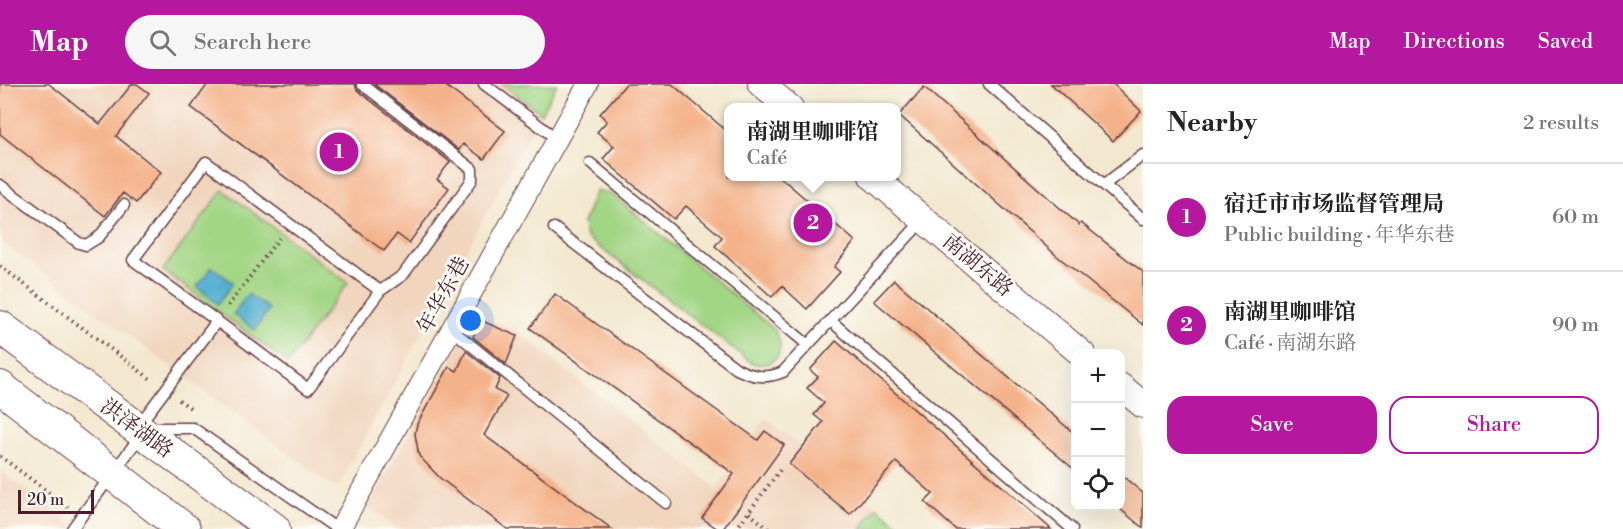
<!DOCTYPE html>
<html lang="en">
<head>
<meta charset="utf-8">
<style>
  body { margin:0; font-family:"Libre Bodoni","Noto Serif SC",serif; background:#f6f6f6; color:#222 }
  .controls { position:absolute; right:18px; bottom:18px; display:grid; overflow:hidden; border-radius:12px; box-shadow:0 6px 24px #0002 }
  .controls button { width:54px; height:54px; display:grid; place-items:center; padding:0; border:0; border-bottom:2px solid #e0e0e0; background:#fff; color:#222; font:30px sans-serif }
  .scale { position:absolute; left:18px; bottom:15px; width:76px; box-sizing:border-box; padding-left:6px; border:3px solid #4a1f2b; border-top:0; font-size:16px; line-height:21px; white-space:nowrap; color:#4a1f2b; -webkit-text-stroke:4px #fdfcf7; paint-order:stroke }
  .you { position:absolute; left:471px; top:237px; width:21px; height:21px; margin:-15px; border:4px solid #fff; border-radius:50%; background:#1a73e8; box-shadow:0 0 0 9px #1a73e833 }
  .badge { display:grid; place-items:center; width:39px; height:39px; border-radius:50%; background:#b5179e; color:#fff; font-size:20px; font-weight:700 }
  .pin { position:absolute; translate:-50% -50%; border:3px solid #fff; box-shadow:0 2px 6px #0006 }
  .popup { position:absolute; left:724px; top:19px; width:177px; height:78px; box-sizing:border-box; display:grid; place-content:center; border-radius:12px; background:#fff; filter:drop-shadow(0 2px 4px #0005); font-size:20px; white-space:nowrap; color:#767676 }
  .popup b { font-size:22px; color:#222 }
  .popup::after { content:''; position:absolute; left:50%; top:100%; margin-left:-12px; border:12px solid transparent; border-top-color:#fff }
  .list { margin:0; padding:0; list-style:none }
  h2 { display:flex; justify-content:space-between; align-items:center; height:78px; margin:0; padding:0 24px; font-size:26px }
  h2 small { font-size:20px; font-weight:400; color:#767676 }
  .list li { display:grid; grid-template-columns:39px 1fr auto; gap:18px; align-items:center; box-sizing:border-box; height:108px; padding:0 24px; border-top:2px solid #e0e0e0 }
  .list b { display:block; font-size:22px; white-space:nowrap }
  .list p { margin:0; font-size:20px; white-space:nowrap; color:#767676 }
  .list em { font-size:20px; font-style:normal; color:#767676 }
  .actions { display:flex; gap:12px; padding:18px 24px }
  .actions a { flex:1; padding:14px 0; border:2px solid #b5179e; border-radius:18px; text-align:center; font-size:21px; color:#b5179e }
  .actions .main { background:#b5179e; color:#fff }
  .icon { flex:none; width:33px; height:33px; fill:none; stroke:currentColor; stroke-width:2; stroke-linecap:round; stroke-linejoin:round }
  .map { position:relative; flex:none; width:1143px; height:445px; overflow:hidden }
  header { display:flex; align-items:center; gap:36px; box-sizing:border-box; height:84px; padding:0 30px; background:#b5179e; color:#fff }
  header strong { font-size:28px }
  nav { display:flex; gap:33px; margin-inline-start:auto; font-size:21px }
  .search { width:420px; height:54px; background:#f6f6f6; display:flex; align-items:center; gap:15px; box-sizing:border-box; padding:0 21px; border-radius:33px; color:#767676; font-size:22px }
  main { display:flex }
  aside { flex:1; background:#fff }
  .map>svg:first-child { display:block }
  .built { fill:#f1d5bd }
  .green { fill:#a2d584; stroke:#767a58; stroke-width:1.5 }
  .water { fill:#51aed0; stroke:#4e667e; stroke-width:1.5 }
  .building { fill:#f4b28a }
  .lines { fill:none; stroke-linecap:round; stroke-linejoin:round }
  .service-casing { stroke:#633d44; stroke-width:13 }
  .minor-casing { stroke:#633d44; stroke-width:22 }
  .tertiary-casing { stroke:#633d44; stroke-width:28 }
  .primary-casing { stroke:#633d44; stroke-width:34 }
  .path { stroke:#633d44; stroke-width:4; stroke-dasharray:1.5 4.5; stroke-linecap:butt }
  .service { stroke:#fff; stroke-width:10 }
  .minor { stroke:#fff; stroke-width:20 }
  .tertiary { stroke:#fff; stroke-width:26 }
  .primary { stroke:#fff; stroke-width:32 }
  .labels { text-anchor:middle; stroke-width:5; stroke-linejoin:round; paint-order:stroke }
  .street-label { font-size:21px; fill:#4a1f2b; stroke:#fdfcf7 }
</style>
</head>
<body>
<header>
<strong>Map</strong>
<div class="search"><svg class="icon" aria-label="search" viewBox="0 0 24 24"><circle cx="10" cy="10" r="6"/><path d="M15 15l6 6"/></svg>Search here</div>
<nav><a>Map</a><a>Directions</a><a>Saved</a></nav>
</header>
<main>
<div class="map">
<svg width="1143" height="445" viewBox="0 0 1143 445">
  <rect width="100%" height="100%" fill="#fdfcf7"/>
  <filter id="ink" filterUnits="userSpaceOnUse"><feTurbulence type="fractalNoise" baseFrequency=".0167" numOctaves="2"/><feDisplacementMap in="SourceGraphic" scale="12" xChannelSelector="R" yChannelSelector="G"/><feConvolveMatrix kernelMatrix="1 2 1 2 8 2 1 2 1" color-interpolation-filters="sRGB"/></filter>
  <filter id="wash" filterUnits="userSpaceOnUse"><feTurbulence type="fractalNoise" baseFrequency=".008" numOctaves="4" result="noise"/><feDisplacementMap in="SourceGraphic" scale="24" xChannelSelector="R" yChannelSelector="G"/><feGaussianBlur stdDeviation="1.35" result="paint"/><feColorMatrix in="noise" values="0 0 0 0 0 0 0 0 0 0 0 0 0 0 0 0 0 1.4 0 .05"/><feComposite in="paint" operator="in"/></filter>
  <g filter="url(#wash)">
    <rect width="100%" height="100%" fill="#f3e8cf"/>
    <!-- built -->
    <path class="built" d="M 0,0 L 502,0 L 541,29 L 337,405 L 0,157 Z
      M 477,230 L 517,248 L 717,404 L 766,334 L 904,445 L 396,445 L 368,423 Z
      M 0,386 L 79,445 L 0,445 Z"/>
    <!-- green -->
    <path class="green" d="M 502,0 L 557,0 L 541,29 Z
      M 223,106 L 348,199 L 288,279 L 163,186 Z
      M 596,106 L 613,111 L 774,245 C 787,266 778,285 752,279 L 586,153 L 583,139 Z
      M 877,423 L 904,445 L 861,445 Z"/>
    <!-- water -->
    <path class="water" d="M 212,183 L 233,199 L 218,220 L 197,203 Z
      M 248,210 L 269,225 L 255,246 L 233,230 Z"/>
    <g id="blocks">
      <!-- building -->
      <path class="building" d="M 0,0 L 49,0 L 100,40 L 132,0 L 137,0 L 149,9 L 116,52 L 161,88 L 136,119 L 123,109 L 105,132 L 0,50 Z
        M 208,0 L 355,0 L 357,6 L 450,78 L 437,95 L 449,104 L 409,159 L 397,150 L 384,167 L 191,23 Z
        M 374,0 L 443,0 L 505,47 L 484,75 L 463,60 L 459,66 Z
        M 626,0 L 672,0 L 729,49 L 729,93 L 780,93 L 855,157 L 834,183 L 840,188 L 807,225 L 782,202 L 772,213 L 715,162 L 722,153 L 686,122 L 674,135 L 603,75 L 614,62 L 597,48 L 607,37 L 600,30 Z
        M 1051,0 L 1113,0 L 1141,27 L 1113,57 Z
        M 924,3 L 1079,141 L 1081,139 L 1143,188 L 1143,241 L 1057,172 L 899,31 Z
        M 894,196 L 1076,351 L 1076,387 L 874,217 Z
        M 555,210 L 758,356 L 765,347 L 784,361 L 723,445 L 718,445 L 702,434 L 734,390 L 530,244 Z
        M 480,236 L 517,252 L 506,280 L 473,253 Z
        M 836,257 L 1051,445 L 955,445 L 925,418 L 933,410 L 896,378 L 850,430 L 789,380 L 823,338 L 814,331 L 824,319 L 807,304 L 818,293 L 810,286 Z
        M 466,267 L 500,294 L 495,306 L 507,312 L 484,351 L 612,445 L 507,445 L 440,394 L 419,372 L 415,350 L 417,340 L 449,283 L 457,287 Z
        M 1120,390 L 1143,409 L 1143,444 L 1120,425 Z"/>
    </g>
  </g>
  <g filter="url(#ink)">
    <use href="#blocks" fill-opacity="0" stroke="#633d44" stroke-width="1.5"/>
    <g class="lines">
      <!-- service casing -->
      <g class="service-casing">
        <path id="service" d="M 362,0 L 472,85 L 472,96 L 403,191 L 380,207
          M 484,0 L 557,55
          M 989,0 L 1143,135
          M 590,79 L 808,261
          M 1105,100 L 1143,71
          M 0,101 L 79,159 L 86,161 L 99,153 L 124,121
          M 554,144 L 737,285 C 754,293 766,295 783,288 L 924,135
          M 831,237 L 1072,445
          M 451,245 L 666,419
          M 139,341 L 217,237 L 133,176 L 206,78 L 380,207 L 308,305 L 217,237
          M 149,344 L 193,344 L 337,445
          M 72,445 L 141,351"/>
      </g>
      <!-- minor casing -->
      <g class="minor-casing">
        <path id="minor" d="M 340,445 L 588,0"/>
      </g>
      <!-- tertiary casing -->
      <g class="tertiary-casing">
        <path id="tertiary" d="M 761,0 L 790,24
          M 872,92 L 1082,270
          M 1120,302 L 1143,321"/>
      </g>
      <!-- primary casing -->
      <g class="primary-casing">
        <path id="primary" d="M 0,243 L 274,445
          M 0,303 L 184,445"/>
      </g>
      <!-- path -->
      <path class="path" d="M 0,182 L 152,296
        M 228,222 L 279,154
        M 179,316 L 193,326
        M 0,372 L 68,423
        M 749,429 L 769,445
        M 736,445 L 780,386"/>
      <!-- service -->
      <use href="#service" class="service"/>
      <!-- minor -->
      <use href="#minor" class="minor"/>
      <!-- tertiary -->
      <use href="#tertiary" class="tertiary"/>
      <!-- primary -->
      <use href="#primary" class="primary"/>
    </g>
  </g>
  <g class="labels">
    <!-- street labels -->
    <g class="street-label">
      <text transform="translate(978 181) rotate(40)" y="7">南湖东路</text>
      <text transform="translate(443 211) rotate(-61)" y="7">年华东巷</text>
      <text transform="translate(137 344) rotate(36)" y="7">洪泽湖路</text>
    </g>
  </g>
</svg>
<div class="controls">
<button>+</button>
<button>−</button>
<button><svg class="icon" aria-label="locate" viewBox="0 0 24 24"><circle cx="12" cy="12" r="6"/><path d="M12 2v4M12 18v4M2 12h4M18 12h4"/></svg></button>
</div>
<div class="scale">20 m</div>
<div class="you"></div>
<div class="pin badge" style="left:339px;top:68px">1</div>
<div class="pin badge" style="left:813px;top:139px">2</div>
<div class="popup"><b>南湖里咖啡馆</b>Café</div>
</div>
<aside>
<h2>Nearby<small>2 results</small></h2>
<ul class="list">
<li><span class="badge">1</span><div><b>宿迁市市场监督管理局</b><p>Public building · 年华东巷</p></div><em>60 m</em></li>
<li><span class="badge">2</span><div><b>南湖里咖啡馆</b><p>Café · 南湖东路</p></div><em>90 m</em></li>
</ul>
<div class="actions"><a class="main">Save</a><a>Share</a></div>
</aside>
</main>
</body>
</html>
